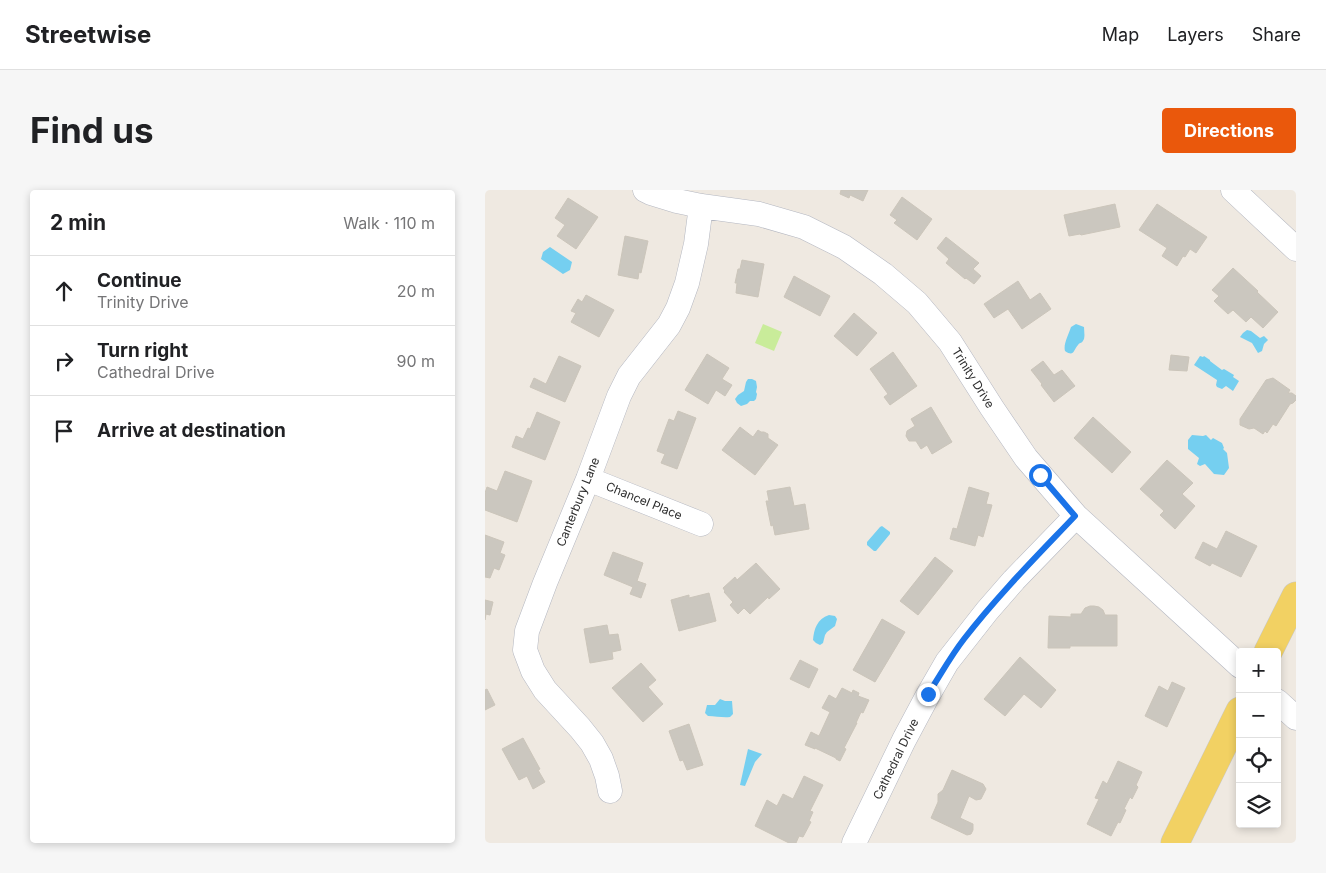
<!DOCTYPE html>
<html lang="en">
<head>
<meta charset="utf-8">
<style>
  body { margin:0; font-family:Inter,sans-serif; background:#f6f6f6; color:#202124 }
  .controls { position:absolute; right:15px; bottom:15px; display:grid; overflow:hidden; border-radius:5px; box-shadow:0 2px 8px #0003 }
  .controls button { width:45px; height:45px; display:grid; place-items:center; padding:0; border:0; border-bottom:1px solid #e0e0e0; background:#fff; color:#202124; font:25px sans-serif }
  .stop { position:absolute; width:15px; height:15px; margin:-11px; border:4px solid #1a73e8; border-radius:50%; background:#fff }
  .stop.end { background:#1a73e8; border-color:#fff; box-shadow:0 1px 5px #0008 }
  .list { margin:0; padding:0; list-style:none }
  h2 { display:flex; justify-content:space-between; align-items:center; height:65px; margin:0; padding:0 20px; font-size:21px }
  h2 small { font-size:16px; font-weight:400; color:#757577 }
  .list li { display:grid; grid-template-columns:32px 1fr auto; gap:15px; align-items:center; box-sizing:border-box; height:70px; padding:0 20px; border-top:1px solid #e0e0e0 }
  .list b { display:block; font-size:19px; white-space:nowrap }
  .list p { margin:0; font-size:16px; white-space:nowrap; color:#757577 }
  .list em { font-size:16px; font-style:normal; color:#757577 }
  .icon { flex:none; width:28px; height:28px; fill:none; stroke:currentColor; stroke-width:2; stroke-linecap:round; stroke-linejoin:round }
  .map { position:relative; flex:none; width:811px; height:653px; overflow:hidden; border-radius:5px }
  header { display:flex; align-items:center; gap:30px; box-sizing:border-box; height:70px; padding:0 25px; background:#fff; border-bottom:1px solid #e0e0e0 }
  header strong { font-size:24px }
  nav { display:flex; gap:28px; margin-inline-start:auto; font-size:18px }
  .intro { display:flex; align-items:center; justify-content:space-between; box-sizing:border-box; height:120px; padding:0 30px }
  h1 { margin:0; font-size:35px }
  .button { padding:12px 22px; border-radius:5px; background:#ea580c; color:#fff; font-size:18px; font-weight:700 }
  main { display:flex; gap:30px; padding:0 30px }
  aside { flex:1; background:#fff; border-radius:5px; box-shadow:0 2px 8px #0003 }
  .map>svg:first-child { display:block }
  .pitch { fill:#c9ec9a }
  .water { fill:#75cff0 }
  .building { fill:#cbc7bf; stroke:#cbc5ba }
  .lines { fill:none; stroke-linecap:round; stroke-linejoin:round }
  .minor-casing { stroke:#b4b7c1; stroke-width:25 }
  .major-casing { stroke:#c9c9c9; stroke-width:29 }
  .minor { stroke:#fff; stroke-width:24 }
  .major { stroke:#f2d163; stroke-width:28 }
  .route { stroke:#1a73e8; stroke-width:6 }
  .labels { text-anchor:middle; stroke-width:4.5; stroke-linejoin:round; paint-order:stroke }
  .street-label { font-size:12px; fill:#2e2e2e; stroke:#fff }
</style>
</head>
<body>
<header>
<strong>Streetwise</strong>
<nav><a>Map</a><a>Layers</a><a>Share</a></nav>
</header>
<div class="intro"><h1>Find us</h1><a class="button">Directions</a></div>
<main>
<aside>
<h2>2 min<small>Walk · 110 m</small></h2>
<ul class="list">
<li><svg class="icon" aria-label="ahead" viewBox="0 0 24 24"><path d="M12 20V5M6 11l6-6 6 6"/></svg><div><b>Continue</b><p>Trinity Drive</p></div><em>20 m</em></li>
<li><svg class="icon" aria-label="right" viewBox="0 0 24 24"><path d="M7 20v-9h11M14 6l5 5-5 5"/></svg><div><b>Turn right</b><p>Cathedral Drive</p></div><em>90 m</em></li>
<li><svg class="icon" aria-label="arrive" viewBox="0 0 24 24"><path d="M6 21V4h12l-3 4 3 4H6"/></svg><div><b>Arrive at destination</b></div></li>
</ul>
</aside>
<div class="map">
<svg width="811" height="653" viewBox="0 0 811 653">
  <rect width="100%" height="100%" fill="#efe9e1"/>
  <!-- pitch -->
  <path class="pitch" d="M 278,134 L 297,142 L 289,161 L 270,153 Z"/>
  <!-- water -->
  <path class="water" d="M 65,57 L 87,72 L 85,80 L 78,84 L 56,69 L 58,62 Z
    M 591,134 L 599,137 C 599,141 600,145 599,149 C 596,155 596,151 593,155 C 588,161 589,167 580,161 C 578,154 584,144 586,137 Z
    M 762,140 L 766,141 L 775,148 L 779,146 L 783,150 L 779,154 L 777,161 L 773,163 L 767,153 L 755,147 L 758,143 Z
    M 715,166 L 718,167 L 719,166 L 725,170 L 725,171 L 737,180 L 739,179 L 749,185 L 748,187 L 754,191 L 748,201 L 741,196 L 737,199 L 732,197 L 731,195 L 732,190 L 709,175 Z
    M 263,189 L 267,189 L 271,191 L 272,197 L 271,202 L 272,204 L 271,209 L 269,211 L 265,211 L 262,214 L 256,216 L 252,213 L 250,209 L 253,205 L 259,201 L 261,192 Z
    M 707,245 L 718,246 L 721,245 L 726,250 L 728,248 L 737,253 L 739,258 L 738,259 L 742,263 L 744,278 L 739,285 L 729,284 L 720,274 L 715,276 L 712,274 L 714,268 L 703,259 L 703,250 Z
    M 397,336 L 405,342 L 405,344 L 391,361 L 389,361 L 382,355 L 382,352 L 395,337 Z
    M 344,425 L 350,426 L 352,429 L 350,436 L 342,442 L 340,445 L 338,453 L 335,455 L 331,453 L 328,450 C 329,439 332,429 344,425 Z
    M 235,509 L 240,511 L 247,511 L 248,524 L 245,527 C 238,528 231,526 223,526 L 220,523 L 222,515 L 230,515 Z
    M 263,559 L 277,564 L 270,572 L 260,596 L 255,595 Z"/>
  <!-- building -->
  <path class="building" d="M 356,0 L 383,0 L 378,11 L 365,5 L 364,8 L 355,4 Z
    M 417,7 L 447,29 L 432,50 L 409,33 L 412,30 L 405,25 Z
    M 83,8 L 113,27 L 91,59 L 72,46 L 80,35 L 70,28 Z
    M 630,14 L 635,37 L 596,45 L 595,44 L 584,46 L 579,25 Z
    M 672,14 L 722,47 L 711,63 L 705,59 L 700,67 L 698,66 L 692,76 L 677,66 L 682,58 L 654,40 Z
    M 140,46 L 163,51 L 156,83 L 154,82 L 153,89 L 133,85 Z
    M 461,47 L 494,73 L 488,79 L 496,86 L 489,94 L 481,88 L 480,89 L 461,73 L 464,69 L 452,58 Z
    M 257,70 L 279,74 L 273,107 L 251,103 L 252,93 L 250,93 L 253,79 L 255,79 Z
    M 748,78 L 773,101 L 772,102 L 793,122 L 778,138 L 766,127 L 761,132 L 748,120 L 743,124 L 729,111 L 734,106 L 727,100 Z
    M 309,86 L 345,106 L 335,126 L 299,107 Z
    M 533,91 L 545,110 L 555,103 L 566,119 L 537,139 L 523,119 L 509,128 L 499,114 Z
    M 101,105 L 129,120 L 114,147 L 86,132 L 91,123 L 86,121 L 93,109 L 97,112 Z
    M 369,123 L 392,143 L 372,166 L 349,146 Z
    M 408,162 L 432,196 L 405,215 L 399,207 L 403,204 L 385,179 Z
    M 222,164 L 244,178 L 237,189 L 247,195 L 240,206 L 231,200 L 223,214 L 200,200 Z
    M 686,165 L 704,167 L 702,181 L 684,180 Z
    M 74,166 L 96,176 L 80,212 L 45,197 L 49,188 L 61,194 Z
    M 558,171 L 569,185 L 577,180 L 590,196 L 569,212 L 556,195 L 557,194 L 546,180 Z
    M 788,188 L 805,200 L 803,203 L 807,203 L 811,206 L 811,210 L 808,213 L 805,214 L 791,236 L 788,234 L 782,243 L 780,241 L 778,244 L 769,238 L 764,239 L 755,235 L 755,229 L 781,190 Z
    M 446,217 L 467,252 L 447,264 L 442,255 L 436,259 L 431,251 L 424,251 L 421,246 L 422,241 L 430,236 L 426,229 Z
    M 193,221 L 211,228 L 192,279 L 176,273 L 180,264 L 172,261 L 184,229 L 189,231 Z
    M 52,222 L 75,232 L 60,270 L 27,257 L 31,246 L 38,249 L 43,238 L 45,239 Z
    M 608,227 L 646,262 L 627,283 L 589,248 Z
    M 255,237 L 268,247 L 273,240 L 276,242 L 279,242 L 283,244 L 283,248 L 293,255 L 270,285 L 237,260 Z
    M 682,270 L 708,293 L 697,304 L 710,316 L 690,339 L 675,325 L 679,321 L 655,299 Z
    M 20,281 L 47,291 L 32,332 L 0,320 L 0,303 L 2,297 L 12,301 Z
    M 305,297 L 309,316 L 320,314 L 324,339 L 290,345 L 288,335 L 286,336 L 281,311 L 284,311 L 282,301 Z
    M 484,297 L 504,303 L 501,314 L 507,315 L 498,347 L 493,345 L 490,356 L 465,349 L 468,338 L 472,339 Z
    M 741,341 L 772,356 L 756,387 L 727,373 L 725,376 L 710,368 L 718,352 L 732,359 Z
    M 0,345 L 19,352 L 15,363 L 20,365 L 14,380 L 9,378 L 5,388 L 0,387 Z
    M 128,362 L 158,373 L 152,391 L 161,394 L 156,408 L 145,404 L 148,397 L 119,385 Z
    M 450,367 L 468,381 L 433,425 L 415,411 Z
    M 271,373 L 295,399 L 284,409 L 283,407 L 265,424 L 259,418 L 253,424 L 245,415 L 248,412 L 239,402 L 240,401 L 238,398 L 250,387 L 252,390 Z
    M 224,403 L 231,431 L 194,441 L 186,410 L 204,405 L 204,408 Z
    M 0,410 L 8,412 L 5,425 L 1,424 L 0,430 Z
    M 605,416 L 609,416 L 614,417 L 618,420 L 620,425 L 632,425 L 632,456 L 585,456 L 585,458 L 563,458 L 564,426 L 586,427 L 586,424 L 596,424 L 600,418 Z
    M 397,429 L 420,442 L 390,492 L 368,480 Z
    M 122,435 L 124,445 L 133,444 L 136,460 L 127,462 L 128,469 L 105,473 L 99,439 Z
    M 535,467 L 571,500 L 556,518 L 539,504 L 520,526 L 499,509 Z
    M 315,470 L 333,479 L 324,498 L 305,489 Z
    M 156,473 L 171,490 L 163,497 L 178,514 L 158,532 L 127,498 Z
    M 687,492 L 700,498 L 682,537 L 660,526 L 674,496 L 683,501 Z
    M 357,498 L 367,503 L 368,500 L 374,503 L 373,506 L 384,510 L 378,523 L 376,522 L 371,533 L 372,533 L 359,558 L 361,559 L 355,571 L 351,569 L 351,568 L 330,558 L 330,559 L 320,555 L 326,542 L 334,546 L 345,522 L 337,518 L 344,505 L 351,509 Z
    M 2,499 L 10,515 L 0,520 L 0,500 Z
    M 204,534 L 218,575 L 202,580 L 198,570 L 195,571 L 184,541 Z
    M 38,548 L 55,579 L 53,580 L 60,592 L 48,599 L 42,586 L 34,590 L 17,559 Z
    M 633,571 L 657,582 L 651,595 L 653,597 L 647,609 L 645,607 L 639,619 L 641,620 L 635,633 L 633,632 L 626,646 L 602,634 L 614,609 L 610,608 L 618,591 L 622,594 Z
    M 467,580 L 498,594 L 501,599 L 496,609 L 491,610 L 484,606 L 475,628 L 488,634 L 488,640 L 486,644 L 482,645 L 446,628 L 453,612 L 453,604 L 458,600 Z
    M 319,586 L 338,595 L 325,621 L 328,622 L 324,631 L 326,632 L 318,647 L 314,646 L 311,653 L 304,653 L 270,636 L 282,610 L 292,616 L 298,604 L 308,609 Z"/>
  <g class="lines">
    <!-- minor casing -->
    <g class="minor-casing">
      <path id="minor" d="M 160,0 L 166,3 L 192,11 L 216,16 L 274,24 L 319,37 L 359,57 L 398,84 L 432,113 L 465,152 L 507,218 L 541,268 L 591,326 L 755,476
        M 748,0 L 811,59
        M 103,289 L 216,334
        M 792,511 L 811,528
        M 125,601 L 122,586 L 116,569 L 107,553 L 95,538 L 60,500 L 48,481 L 40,460 L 42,441 L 60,393 L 103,289 L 134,206 L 144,186 L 184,135 L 193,118 L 202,93 L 211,54 L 216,16
        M 369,653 L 419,550 L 443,505 L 462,472 L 502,421 L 529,390 L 591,326"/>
    </g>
    <!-- major casing -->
    <g class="major-casing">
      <path id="major" d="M 783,462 L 811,406
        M 690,653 L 755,521"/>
    </g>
    <!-- minor -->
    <use href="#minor" class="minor"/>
    <!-- major -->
    <use href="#major" class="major"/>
  </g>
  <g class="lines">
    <!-- route -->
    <path class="route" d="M 443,504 C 455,486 465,467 479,449 C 513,405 552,366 590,326 L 555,285"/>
  </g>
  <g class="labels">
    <!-- street labels -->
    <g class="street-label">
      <text transform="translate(488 188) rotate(58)" y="4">Trinity Drive</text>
      <text transform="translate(159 311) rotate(22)" y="4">Chancel Place</text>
      <text transform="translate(93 312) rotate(-68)" y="4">Canterbury Lane</text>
      <text transform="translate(411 569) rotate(-64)" y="4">Cathedral Drive</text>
    </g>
  </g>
</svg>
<div class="controls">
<button>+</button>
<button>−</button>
<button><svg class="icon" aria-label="locate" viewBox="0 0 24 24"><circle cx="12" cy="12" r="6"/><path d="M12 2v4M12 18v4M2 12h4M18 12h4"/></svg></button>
<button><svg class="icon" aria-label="layers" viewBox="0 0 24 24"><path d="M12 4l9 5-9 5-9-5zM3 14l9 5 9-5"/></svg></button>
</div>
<div class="stop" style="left:555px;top:285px"></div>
<div class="stop end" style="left:443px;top:504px"></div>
</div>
</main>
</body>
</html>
